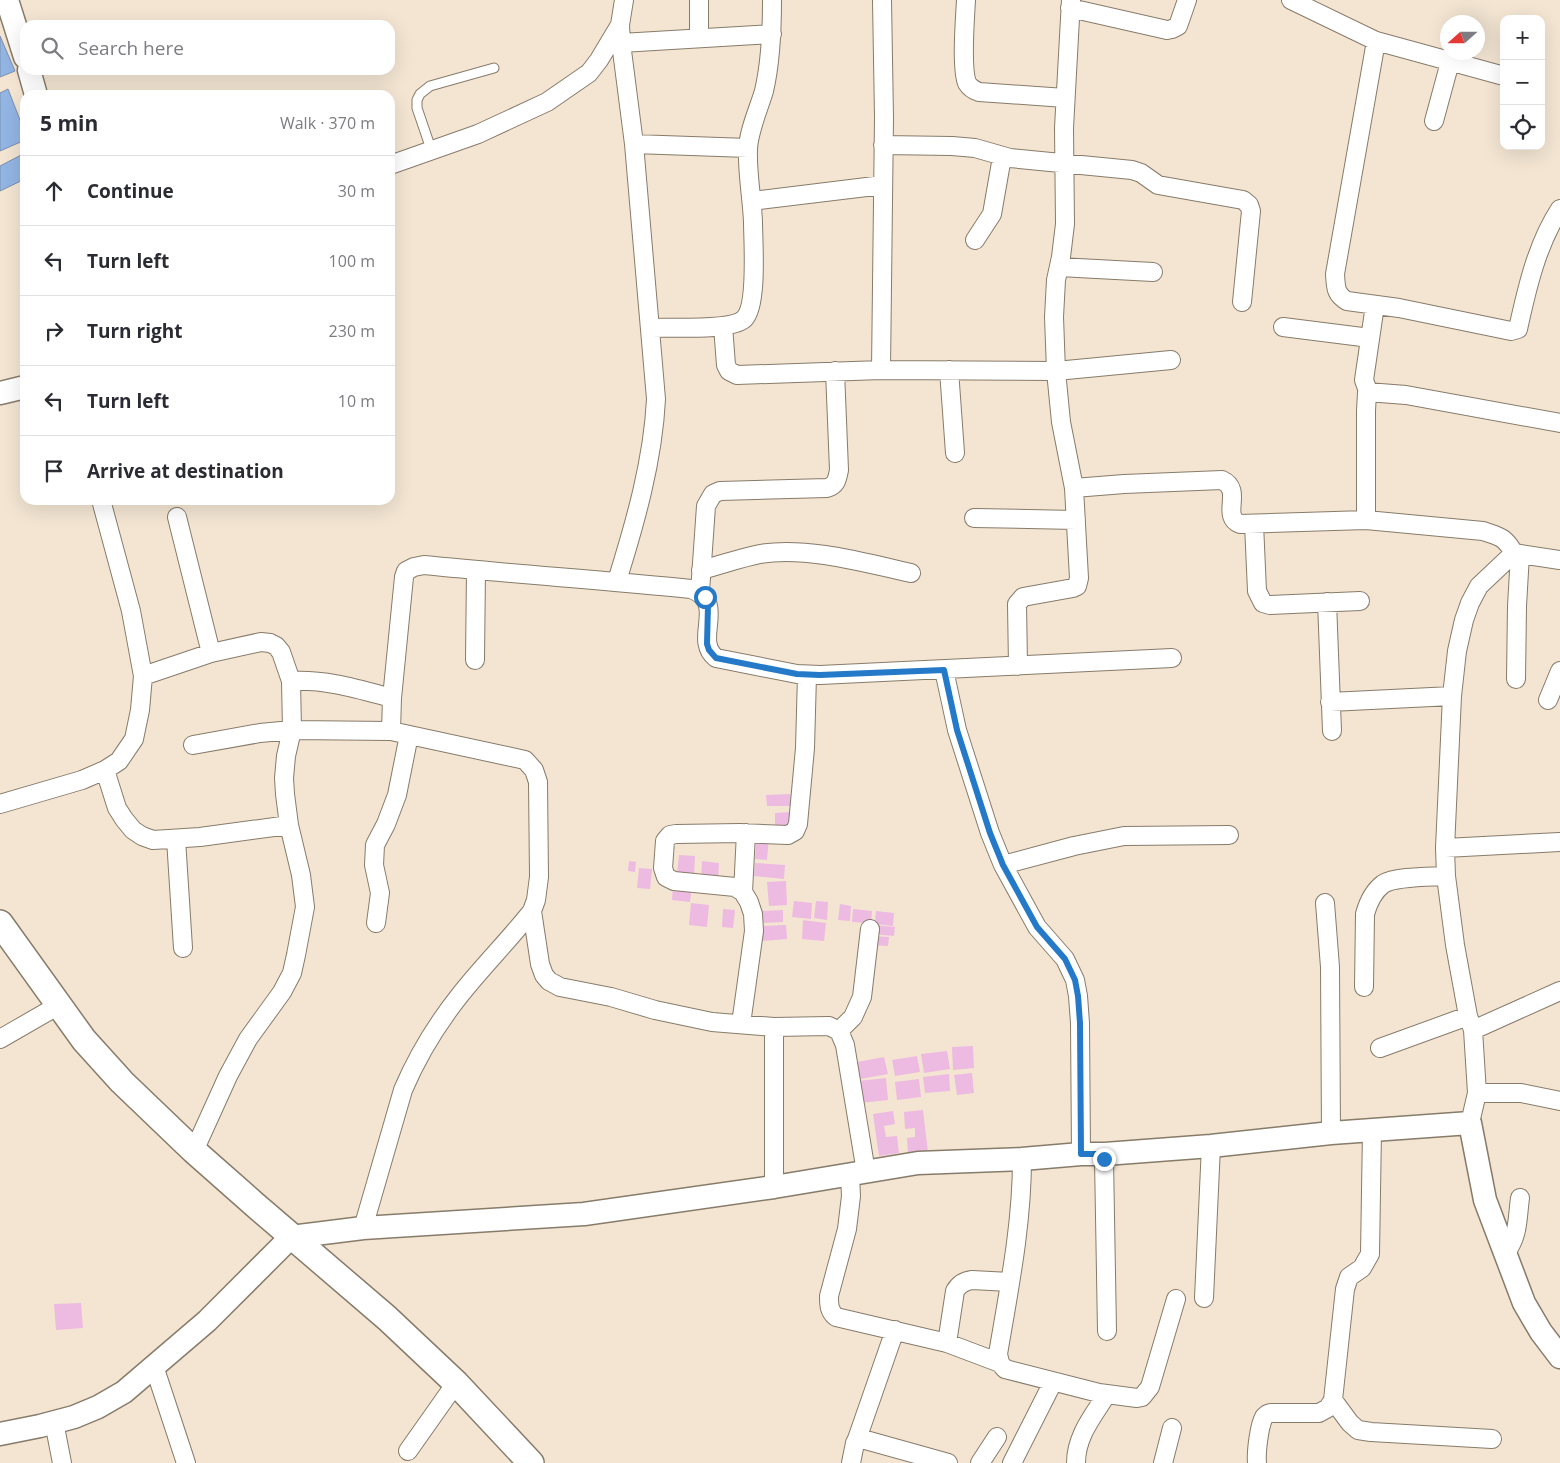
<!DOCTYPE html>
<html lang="en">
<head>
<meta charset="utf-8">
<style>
  body { margin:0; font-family:"Open Sans",sans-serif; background:#f7f7f7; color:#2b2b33 }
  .controls { position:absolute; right:15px; top:15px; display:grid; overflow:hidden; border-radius:10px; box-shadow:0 5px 20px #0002 }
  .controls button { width:45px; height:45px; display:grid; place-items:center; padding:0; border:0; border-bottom:1px solid #e1e1e2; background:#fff; color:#2b2b33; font:25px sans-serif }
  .compass { position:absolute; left:1440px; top:15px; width:45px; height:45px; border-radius:50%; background:#fff; box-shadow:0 5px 20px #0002; rotate:249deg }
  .stop { position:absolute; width:15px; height:15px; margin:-11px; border:4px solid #247ac8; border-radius:50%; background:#fff }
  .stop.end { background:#247ac8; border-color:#fff; box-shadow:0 1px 5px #0008 }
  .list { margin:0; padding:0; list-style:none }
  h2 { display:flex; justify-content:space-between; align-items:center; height:65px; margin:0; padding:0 20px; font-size:21px }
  h2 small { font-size:16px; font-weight:400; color:#7c7c81 }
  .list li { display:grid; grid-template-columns:32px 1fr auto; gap:15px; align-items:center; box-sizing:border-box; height:70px; padding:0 20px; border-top:1px solid #e1e1e2 }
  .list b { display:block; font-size:19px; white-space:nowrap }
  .list em { font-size:16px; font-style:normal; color:#7c7c81 }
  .icon { flex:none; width:28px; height:28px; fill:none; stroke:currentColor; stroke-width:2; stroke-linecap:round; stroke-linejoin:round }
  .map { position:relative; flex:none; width:1560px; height:1463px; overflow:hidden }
  .search { position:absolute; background:#fff; box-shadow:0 5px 20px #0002; left:20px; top:20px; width:375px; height:55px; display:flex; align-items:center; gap:12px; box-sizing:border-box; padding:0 18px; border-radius:15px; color:#7c7c81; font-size:19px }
  .panel { position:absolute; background:#fff; box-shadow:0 5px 20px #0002; left:20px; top:90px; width:375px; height:415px; border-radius:15px }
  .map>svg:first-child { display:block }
  .water { fill:#93b5e4; stroke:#798fad }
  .building { fill:#edbae1 }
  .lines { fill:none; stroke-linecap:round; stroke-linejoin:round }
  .service-casing { stroke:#877b6a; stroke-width:11 }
  .minor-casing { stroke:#877b6a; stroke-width:20 }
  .tertiary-casing { stroke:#877b6a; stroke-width:25 }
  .secondary-casing { stroke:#877b6a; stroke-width:28 }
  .service { stroke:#fff; stroke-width:9 }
  .minor { stroke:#fff; stroke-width:18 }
  .tertiary { stroke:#fff; stroke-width:22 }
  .secondary { stroke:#fff; stroke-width:25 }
  .route { stroke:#247ac8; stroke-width:6 }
</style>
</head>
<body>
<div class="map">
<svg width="1560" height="1463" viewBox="0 0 1560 1463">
  <rect width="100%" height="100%" fill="#f3e5d2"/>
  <!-- water -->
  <path class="water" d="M 0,36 L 15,71 L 0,77 Z
    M 8,89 L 25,133 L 25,140 L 0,151 L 0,93 Z
    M 25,153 L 25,179 L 0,191 L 0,166 Z"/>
  <!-- building -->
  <path class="building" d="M 790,794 L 791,806 L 767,806 L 766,795 Z
    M 791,812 L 792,831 L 775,831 L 775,813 Z
    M 757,836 L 769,837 L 767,860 L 755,859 Z
    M 679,855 L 695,856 L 694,876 L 677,874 Z
    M 629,861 L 636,862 L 635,872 L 628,871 Z
    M 702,861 L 719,863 L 718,881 L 701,880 Z
    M 755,863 L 785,865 L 784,879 L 754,876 Z
    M 639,868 L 652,869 L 650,889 L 637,888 Z
    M 786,881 L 787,905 L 769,906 L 767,882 Z
    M 673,885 L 692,886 L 690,902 L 672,900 Z
    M 794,901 L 812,903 L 811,919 L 792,917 Z
    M 816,901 L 828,902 L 827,920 L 814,918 Z
    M 691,903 L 709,905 L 707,927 L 689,925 Z
    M 840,904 L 851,906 L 850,921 L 838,920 Z
    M 723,909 L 735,910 L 733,928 L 722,927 Z
    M 853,909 L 872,911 L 871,923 L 852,922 Z
    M 783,910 L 783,922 L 761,923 L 761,911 Z
    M 876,911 L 894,913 L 893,926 L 875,924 Z
    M 803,920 L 826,923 L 824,941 L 802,939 Z
    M 786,925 L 787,939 L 761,941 L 761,926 Z
    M 873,925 L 895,927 L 894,936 L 872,934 Z
    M 872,936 L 889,937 L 888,946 L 871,945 Z
    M 973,1046 L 974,1068 L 953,1070 L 952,1047 Z
    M 947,1051 L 950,1069 L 924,1073 L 921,1054 Z
    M 917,1056 L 920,1072 L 895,1076 L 892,1060 Z
    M 884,1057 L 888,1074 L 855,1080 L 852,1063 Z
    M 972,1073 L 974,1093 L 957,1095 L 954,1075 Z
    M 949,1074 L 950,1091 L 925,1093 L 923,1077 Z
    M 886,1078 L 888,1100 L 860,1103 L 858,1081 Z
    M 919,1079 L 921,1097 L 897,1100 L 895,1082 Z
    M 923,1110 L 928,1152 L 908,1154 L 907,1138 L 915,1137 L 915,1128 L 905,1129 L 904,1112 Z
    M 893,1111 L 895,1124 L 884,1126 L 886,1137 L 897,1136 L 899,1153 L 879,1156 L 873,1114 Z
    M 81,1303 L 83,1328 L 56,1330 L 54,1304 Z"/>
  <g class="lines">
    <!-- service casing -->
    <g class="service-casing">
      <path id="service" d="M 431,149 L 417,108 L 417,100 L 420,94 L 430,86 L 494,68"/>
    </g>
    <!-- minor casing -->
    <g class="minor-casing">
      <path id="minor" d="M 699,0 L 699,38
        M 966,0 C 965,19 961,67 967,83 C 970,88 973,90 979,92 L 1065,98
        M 1291,0 L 1376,41 L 1504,76
        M 1070,8 L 1167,30 L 1172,29 L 1178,26 L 1187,0
        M 1376,41 L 1335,274 C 1336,287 1335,294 1347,301 L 1399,308 L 1511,331 L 1518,329 C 1527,288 1537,244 1560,209
        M 621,43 L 772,34
        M 1434,121 L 1450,62
        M 634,144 L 748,148
        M 883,145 L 952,146 L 975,148 L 1010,158 L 1132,170 L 1141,173 L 1158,185 L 1243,200 L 1249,205 L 1251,211 L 1242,302
        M 390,165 L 478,134 L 547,102 L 589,73 L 599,60 L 620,25
        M 752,201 L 883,185
        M 975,240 L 992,214 L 1002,157
        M 1059,267 L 1153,272
        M 723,326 L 726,365 L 729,371 L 737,375 L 881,370 L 1056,371 L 1171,360
        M 1283,327 L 1370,338
        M 651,328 C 671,327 731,331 744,319 C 758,306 753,241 753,222 C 752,198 747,172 748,150 C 748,132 759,108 764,91 C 771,61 772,30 772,0
        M 881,370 L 884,117 L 882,0
        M 949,370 L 955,453
        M 1368,391 L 1364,380 L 1375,305
        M 1074,488 L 1124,484 L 1222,480 C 1244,490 1220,516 1240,524 L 1366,520 L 1483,531 C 1500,537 1504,536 1514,553 L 1560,560
        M 177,517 L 211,653
        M 974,518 L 1076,520
        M 1366,520 L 1366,411 L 1367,392 L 1406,395 L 1560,423
        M 1254,524 L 1257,591 L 1263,603 L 1270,605 L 1360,601
        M 701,570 C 721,565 740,558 760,554 C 806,546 866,563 911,573
        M 617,581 C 635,523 653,461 656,399 L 634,144 L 621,43 L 620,25 L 624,0
        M 700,592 L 706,506 L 713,494 L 720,491 L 827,488 C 837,485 837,479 839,470 L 835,371
        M 1327,602 L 1332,731
        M 475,660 L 476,570
        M 1018,666 L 1017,604 L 1023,597 L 1073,588 L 1077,586 L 1079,578 L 1074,488 L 1061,422 L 1056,371 L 1054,317 L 1056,280 L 1061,257 L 1065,224 L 1064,128 L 1071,0
        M 944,670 L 957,730 L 990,833 L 1003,865 L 1037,927 L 1065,959 L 1075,980 L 1078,996 L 1080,1023 L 1081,1154
        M 143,676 L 211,653 L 261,642 L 270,643 L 276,646 L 281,652 L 291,681 L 292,730 L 286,756 L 284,778 L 285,794 L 289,825 L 301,875 L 305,907 L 296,955 L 292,973 L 282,992 L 248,1039 L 228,1076 L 194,1151
        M 1516,679 L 1517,606 L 1520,554
        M 291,681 C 326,679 358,689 392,698
        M 1548,700 L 1560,671
        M 1330,702 L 1452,696
        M 391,731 L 392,698 L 404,577 L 406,571 L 414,567 L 424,565 C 513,574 602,580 691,589 C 728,603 692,639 716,658 L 797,674 L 820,675 L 1172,658
        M 193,745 L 260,733 L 292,730 L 391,731 L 525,760 L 534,770 L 538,782 L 539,877 L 536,900 L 532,911 C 509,940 483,966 460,995 C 437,1024 417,1057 403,1090 L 363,1228
        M 105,770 L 117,808 L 124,819 L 133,830 L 142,836 L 153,840 L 200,837 L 289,825
        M 0,804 L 82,780 L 105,770 L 119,761 L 134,739 L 140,710 L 143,676 L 131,611 L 101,500
        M 176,839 L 183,948
        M 1445,848 L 1560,842
        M 1003,865 L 1074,846 L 1124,836 L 1229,835
        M 743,892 L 746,833
        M 1325,903 L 1330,967 L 1331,1133
        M 532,911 L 540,964 L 544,975 L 549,981 L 560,987 L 611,997 L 655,1010 L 712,1022 L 774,1027 L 829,1026 L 839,1031 L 845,1045 L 866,1172
        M 376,923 L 380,893 L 374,865 L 375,845 L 386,824 L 397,795 L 409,735
        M 1364,987 L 1365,914 C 1368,903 1374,891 1383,884 C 1396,876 1431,877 1446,876
        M 741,1024 L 754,931 L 753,914 L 749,902 L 743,892 L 735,887 L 674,881 L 666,877 L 663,868 L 665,841 L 670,835 L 676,834 L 740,833 L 788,835 L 795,831 L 798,824 L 805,748 L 807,675
        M 774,1027 L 774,1187
        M 1473,1030 L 1560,991
        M 839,1031 L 853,1017 L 862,997 L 870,929
        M 0,1039 L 59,1005
        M 1380,1048 L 1468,1016
        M 1477,1093 L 1521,1093 L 1560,1101
        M 1470,1123 L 1477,1093 L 1473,1030 L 1468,1016 L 1455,945 L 1446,876 L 1445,848 L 1452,696 L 1457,651 L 1464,620 L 1470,603 L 1479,586 L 1514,553
        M 1105,1154 L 1104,1159 L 1107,1331
        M 1022,1159 C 1022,1225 1009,1289 998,1354 L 1000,1363 L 1005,1369 L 1099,1393 L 1137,1398 L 1142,1397 L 1150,1387 L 1176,1299
        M 850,1175 L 851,1196 L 847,1229 L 829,1296 C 829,1305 829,1311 836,1317 L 947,1343 L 1000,1363
        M 1505,1254 C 1519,1235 1517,1220 1520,1198
        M 1204,1298 L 1211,1146
        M 947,1343 L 955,1291 C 959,1284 964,1281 972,1280 L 1010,1282
        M 154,1366 L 186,1463
        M 1333,1400 L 1350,1423 L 1358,1430 L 1371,1432 L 1492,1439
        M 54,1422 L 62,1463
        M 857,1439 L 895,1330
        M 408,1451 L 456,1383
        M 851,1463 L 855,1443 L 857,1439 L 862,1439 L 948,1463
        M 980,1463 L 997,1437
        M 1012,1463 L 1053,1382
        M 1076,1463 C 1076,1436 1093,1416 1107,1394
        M 1163,1463 L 1172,1428
        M 1257,1463 C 1256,1453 1259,1426 1264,1417 C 1267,1414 1267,1414 1271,1413 L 1319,1413 L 1328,1408 L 1333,1400 L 1345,1289 L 1349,1277 L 1362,1268 L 1370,1254 L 1372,1130"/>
    </g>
    <!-- tertiary casing -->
    <g class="tertiary-casing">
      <path id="tertiary" d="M 7,0 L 25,57
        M 29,70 L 36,95
        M 0,393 L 25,387
        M 0,1434 L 40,1426 L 74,1417 L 98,1407 L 124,1392 L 207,1321 L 291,1237 L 363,1228 L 584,1214 L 774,1187 L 918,1163 L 1022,1159 L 1081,1154 L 1105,1154 L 1211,1146 L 1331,1133 L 1470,1123 L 1485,1200 L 1524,1303 L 1541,1332 L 1560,1357"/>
    </g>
    <!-- secondary casing -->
    <g class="secondary-casing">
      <path id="secondary" d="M 0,923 L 84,1040 L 122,1082 L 194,1151 L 254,1204 L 387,1318 L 456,1383 L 531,1463"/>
    </g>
    <!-- service -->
    <use href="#service" class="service"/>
    <!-- minor -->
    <use href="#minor" class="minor"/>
    <!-- tertiary -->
    <use href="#tertiary" class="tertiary"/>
    <!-- secondary -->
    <use href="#secondary" class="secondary"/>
  </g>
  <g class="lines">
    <!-- route -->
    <path class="route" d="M 705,597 L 708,605 L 707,644 L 709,650 L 716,658 L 797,674 L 820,675 L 944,670 L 957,730 L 990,833 L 1003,865 L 1037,927 L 1065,959 L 1075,980 L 1078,996 L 1080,1023 L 1081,1154 L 1105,1154 L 1104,1159"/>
  </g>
</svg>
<div class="controls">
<button>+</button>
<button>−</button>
<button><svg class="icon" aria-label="locate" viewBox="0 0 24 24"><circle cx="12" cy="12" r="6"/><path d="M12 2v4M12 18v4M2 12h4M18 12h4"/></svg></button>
</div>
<svg class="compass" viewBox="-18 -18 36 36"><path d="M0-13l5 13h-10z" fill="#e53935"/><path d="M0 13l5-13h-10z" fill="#7c7c81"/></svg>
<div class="stop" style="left:705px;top:597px"></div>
<div class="stop end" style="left:1104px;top:1159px"></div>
<div class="search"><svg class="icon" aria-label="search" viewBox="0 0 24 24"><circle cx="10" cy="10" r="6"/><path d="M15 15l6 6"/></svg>Search here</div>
<section class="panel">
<h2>5 min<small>Walk · 370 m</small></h2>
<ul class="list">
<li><svg class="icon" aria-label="ahead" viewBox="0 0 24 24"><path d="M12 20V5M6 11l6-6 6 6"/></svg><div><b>Continue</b></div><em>30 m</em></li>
<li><svg class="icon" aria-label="left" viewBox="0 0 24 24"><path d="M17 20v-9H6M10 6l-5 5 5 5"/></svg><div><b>Turn left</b></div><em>100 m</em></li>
<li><svg class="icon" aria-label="right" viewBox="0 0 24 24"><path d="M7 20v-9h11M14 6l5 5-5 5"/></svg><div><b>Turn right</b></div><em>230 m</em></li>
<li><svg class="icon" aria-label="left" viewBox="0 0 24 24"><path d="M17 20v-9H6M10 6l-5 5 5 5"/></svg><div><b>Turn left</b></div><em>10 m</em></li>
<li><svg class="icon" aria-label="arrive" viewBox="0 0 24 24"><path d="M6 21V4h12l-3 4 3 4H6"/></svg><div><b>Arrive at destination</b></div></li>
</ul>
</section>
</div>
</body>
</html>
